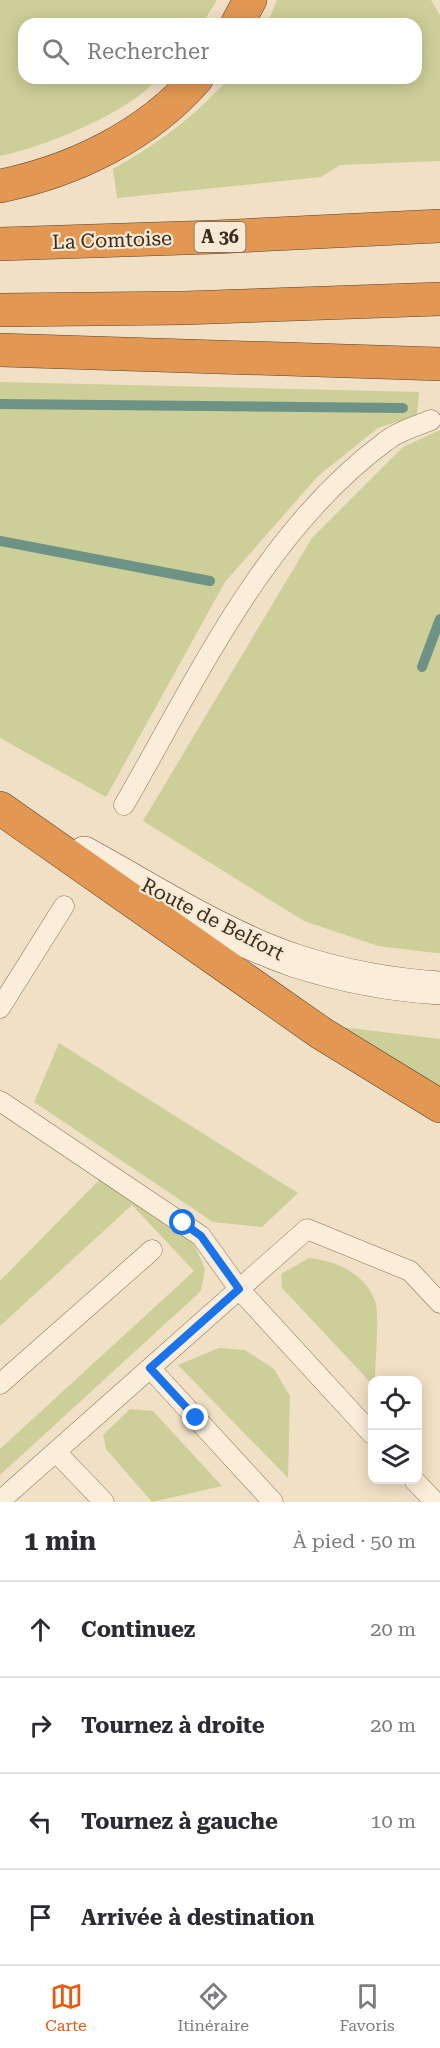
<!DOCTYPE html>
<html lang="fr">
<head>
<meta charset="utf-8">
<style>
  body { margin:0; font-family:"Roboto Serif",serif; background:#f7f7f7; color:#2b2b33 }
  .controls { position:absolute; right:18px; bottom:18px; display:grid; overflow:hidden; border-radius:12px; box-shadow:0 3px 15px #0003 }
  .controls button { width:54px; height:54px; display:grid; place-items:center; padding:0; border:0; border-bottom:2px solid #e1e1e2; background:#fff; color:#2b2b33; font:30px sans-serif }
  .stop { position:absolute; width:18px; height:18px; margin:-14px; border:4px solid #1a73e8; border-radius:50%; background:#fff }
  .stop.end { background:#1a73e8; border-color:#fff; box-shadow:0 2px 6px #0008 }
  .list { margin:0; padding:0; list-style:none }
  h2 { display:flex; justify-content:space-between; align-items:center; height:78px; margin:0; padding:0 24px; font-size:26px }
  h2 small { font-size:20px; font-weight:400; color:#7c7c81 }
  .list li { display:grid; grid-template-columns:39px 1fr auto; gap:18px; align-items:center; box-sizing:border-box; height:96px; padding:0 24px; border-top:2px solid #e1e1e2 }
  .list b { display:block; font-size:22px; white-space:nowrap }
  .list em { font-size:20px; font-style:normal; color:#7c7c81 }
  .icon { flex:none; width:33px; height:33px; fill:none; stroke:currentColor; stroke-width:2; stroke-linecap:round; stroke-linejoin:round }
  .map { position:relative; flex:none; width:440px; height:1502px; overflow:hidden }
  .search { position:absolute; background:#fff; box-shadow:0 3px 15px #0003; left:18px; right:18px; top:18px; height:66px; display:flex; align-items:center; gap:15px; box-sizing:border-box; padding:0 21px; border-radius:18px; color:#7c7c81; font-size:22px }
  .sheet { height:462px; background:#fff }
  nav { display:flex; justify-content:space-around; align-items:center; box-sizing:border-box; height:84px; border-top:2px solid #e1e1e2; background:#fff; font-size:16px; color:#7c7c81 }
  nav a { display:grid; justify-items:center; gap:3px }
  nav .on { color:#ea580c }
  .map>svg:first-child { display:block }
  .green { fill:#cdcf98 }
  .lines { fill:none; stroke-linecap:round; stroke-linejoin:round }
  .stream { stroke:#6d9286; stroke-width:10 }
  .service-casing { stroke:#8c715a; stroke-width:21 }
  .secondary-casing { stroke:#6e523d; stroke-width:34 }
  .motorway-casing { stroke:#593f2e; stroke-width:34 }
  .service { stroke:#faedd9; stroke-width:20 }
  .secondary { stroke:#faedd9; stroke-width:33 }
  .motorway { stroke:#e29853; stroke-width:33 }
  .route { stroke:#1a73e8; stroke-width:8 }
  .labels { text-anchor:middle; stroke-width:4.5; stroke-linejoin:round; paint-order:stroke }
  .shield { fill:#f7ead5; stroke:#736455; stroke-width:1.5 }
  .shield-label { font-size:18px; font-weight:bold; fill:#3b2a1e }
  .street-label { font-size:20px; fill:#3b2a1e; stroke:#f7ead5 }
</style>
</head>
<body>
<div class="map">
<svg width="440" height="1502" viewBox="0 0 440 1502">
  <rect width="100%" height="100%" fill="#f0e0c5"/>
  <!-- green -->
  <path class="green" d="M 0,0 L 217,0 L 202,24 L 24,24 L 24,78 L 158,78 C 129,113 44,147 0,156 Z
    M 277,0 L 431,0 L 440,15 L 440,161 L 340,165 L 321,177 L 117,198 L 113,169 C 158,144 195,116 229,78 L 416,78 L 416,24 L 267,24 Z
    M 0,382 L 419,392 L 417,415 L 378,428 L 318,476 L 225,582 L 106,797 L 0,738 Z
    M 440,430 L 440,953 L 436,953 L 378,946 L 304,921 L 143,821 L 312,538 L 403,447 Z
    M 333,1026 L 440,1039 L 440,1089 Z
    M 59,1043 L 298,1193 L 262,1227 L 213,1222 L 34,1102 Z
    M 101,1178 L 192,1240 L 205,1269 L 201,1291 L 0,1475 L 0,1449 L 194,1271 L 132,1205 L 0,1326 L 0,1281 Z
    M 309,1258 C 336,1261 364,1272 375,1301 C 380,1314 375,1364 375,1380 L 372,1380 L 372,1384 L 282,1288 L 281,1274 Z
    M 219,1348 L 245,1350 L 274,1369 L 290,1396 L 288,1478 L 178,1365 Z
    M 130,1409 L 153,1411 L 222,1486 L 152,1502 L 106,1449 L 103,1435 Z"/>
  <g class="lines">
    <!-- stream -->
    <path class="stream" d="M 0,404 L 403,408
      M 0,541 L 210,581
      M 422,667 L 440,619"/>
    <!-- service casing -->
    <g class="service-casing">
      <path id="service" d="M 124,805 C 198,677 264,531 386,441 C 398,431 417,426 431,420
        M 0,1008 L 64,906
        M 0,1101 L 201,1236 L 239,1289 L 372,1434
        M 150,1368 L 273,1502
        M 0,1384 L 152,1250
        M 56,1452 L 104,1502
        M 414,1480 L 435,1502
        M 0,1501 L 307,1229 L 410,1271 L 440,1303"/>
    </g>
    <!-- secondary casing -->
    <g class="secondary-casing">
      <path id="secondary" d="M 84,853 C 152,890 222,936 296,961 C 343,976 391,985 440,988"/>
    </g>
    <!-- motorway casing -->
    <g class="motorway-casing">
      <path id="motorway" d="M 237,24 L 250,0
        M 0,186 C 74,171 148,135 197,78
        M 0,244 L 215,237 L 440,226
        M 0,310 L 184,308 L 440,299
        M 0,350 L 440,364
        M 0,808 L 321,1033 L 440,1106"/>
    </g>
    <!-- service -->
    <use href="#service" class="service"/>
    <!-- secondary -->
    <use href="#secondary" class="secondary"/>
    <!-- motorway -->
    <use href="#motorway" class="motorway"/>
  </g>
  <g class="lines">
    <!-- route -->
    <path class="route" d="M 183,1223 L 201,1236 L 239,1289 L 150,1368 L 196,1418"/>
  </g>
  <g class="labels">
    <!-- shield labels -->
    <rect class="shield" x="194.5" y="222" width="51" height="30" rx="4.5"/>
    <g class="shield-label">
      <text x="220" y="243">A 36</text>
    </g>
    <!-- street labels -->
    <g class="street-label">
      <text transform="translate(112 240) rotate(-2)" y="7">La Comtoise</text>
      <text transform="translate(213 919) rotate(27)" y="7">Route de Belfort</text>
    </g>
  </g>
</svg>
<div class="controls">
<button><svg class="icon" aria-label="locate" viewBox="0 0 24 24"><circle cx="12" cy="12" r="6"/><path d="M12 2v4M12 18v4M2 12h4M18 12h4"/></svg></button>
<button><svg class="icon" aria-label="layers" viewBox="0 0 24 24"><path d="M12 4l9 5-9 5-9-5zM3 14l9 5 9-5"/></svg></button>
</div>
<div class="stop" style="left:183px;top:1223px"></div>
<div class="stop end" style="left:196px;top:1418px"></div>
<div class="search"><svg class="icon" aria-label="search" viewBox="0 0 24 24"><circle cx="10" cy="10" r="6"/><path d="M15 15l6 6"/></svg>Rechercher</div>
</div>
<section class="sheet">
<h2>1 min<small>À pied · 50 m</small></h2>
<ul class="list">
<li><svg class="icon" aria-label="ahead" viewBox="0 0 24 24"><path d="M12 20V5M6 11l6-6 6 6"/></svg><div><b>Continuez</b></div><em>20 m</em></li>
<li><svg class="icon" aria-label="right" viewBox="0 0 24 24"><path d="M7 20v-9h11M14 6l5 5-5 5"/></svg><div><b>Tournez à droite</b></div><em>20 m</em></li>
<li><svg class="icon" aria-label="left" viewBox="0 0 24 24"><path d="M17 20v-9H6M10 6l-5 5 5 5"/></svg><div><b>Tournez à gauche</b></div><em>10 m</em></li>
<li><svg class="icon" aria-label="arrive" viewBox="0 0 24 24"><path d="M6 21V4h12l-3 4 3 4H6"/></svg><div><b>Arrivée à destination</b></div></li>
</ul>
</section>
<nav>
<a class="on"><svg class="icon" aria-label="map" viewBox="0 0 24 24"><path d="M3 6l6-2 6 2 6-2v14l-6 2-6-2-6 2zM9 4v14M15 6v14"/></svg>Carte</a>
<a><svg class="icon" aria-label="directions" viewBox="0 0 24 24"><path d="M12 3l9 9-9 9-9-9zM9 14v-3h6M13 9l2 2-2 2"/></svg>Itinéraire</a>
<a><svg class="icon" aria-label="saved" viewBox="0 0 24 24"><path d="M7 4h10v16l-5-4-5 4z"/></svg>Favoris</a>
</nav>
</body>
</html>
